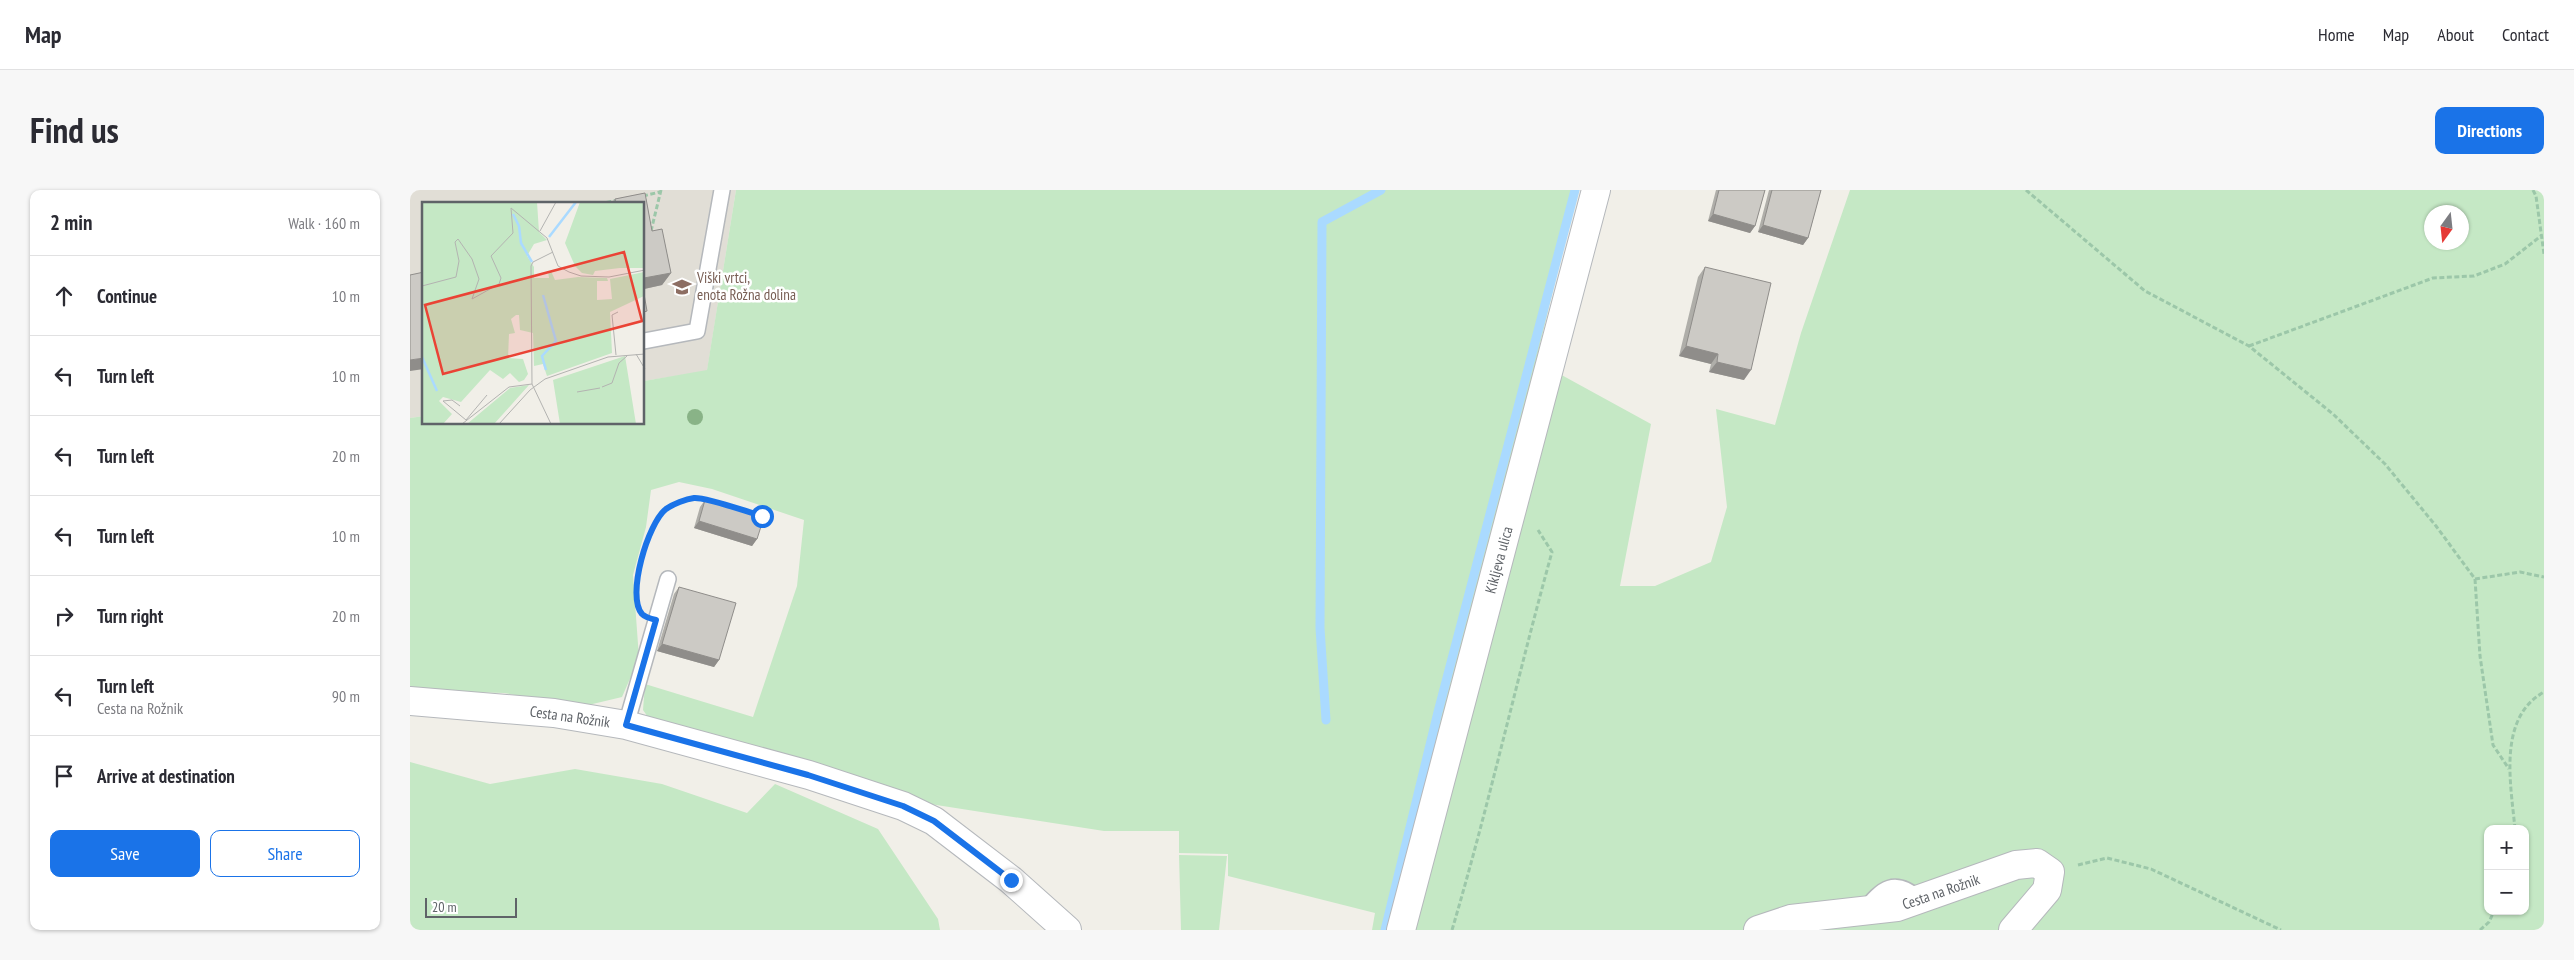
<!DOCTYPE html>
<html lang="en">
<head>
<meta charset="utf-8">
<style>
  body { margin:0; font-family:"PT Sans Narrow",sans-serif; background:#f7f7f7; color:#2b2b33 }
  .controls { position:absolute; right:15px; bottom:15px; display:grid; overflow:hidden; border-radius:10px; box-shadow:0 1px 4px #0004 }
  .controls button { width:45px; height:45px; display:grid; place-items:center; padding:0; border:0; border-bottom:1px solid #e1e1e2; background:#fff; color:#2b2b33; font:25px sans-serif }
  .compass { position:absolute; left:2014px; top:15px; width:45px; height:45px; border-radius:50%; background:#fff; box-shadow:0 1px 4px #0004; rotate:195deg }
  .scale { position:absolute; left:15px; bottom:12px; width:92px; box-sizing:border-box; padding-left:5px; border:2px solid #5f6368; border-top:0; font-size:14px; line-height:18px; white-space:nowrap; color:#5f6368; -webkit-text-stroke:4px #fff; paint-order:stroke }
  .stop { position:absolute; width:15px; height:15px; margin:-11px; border:4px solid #1a73e8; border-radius:50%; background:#fff }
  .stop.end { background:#1a73e8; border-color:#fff; box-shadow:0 1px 5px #0008 }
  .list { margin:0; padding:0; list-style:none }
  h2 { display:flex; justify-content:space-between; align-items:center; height:65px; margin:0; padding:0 20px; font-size:21px }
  h2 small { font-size:16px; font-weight:400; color:#7c7c81 }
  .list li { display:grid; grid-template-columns:32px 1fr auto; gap:15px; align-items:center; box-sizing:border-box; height:80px; padding:0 20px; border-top:1px solid #e1e1e2 }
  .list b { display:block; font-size:19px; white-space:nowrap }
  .list p { margin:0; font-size:16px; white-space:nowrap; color:#7c7c81 }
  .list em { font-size:16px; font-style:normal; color:#7c7c81 }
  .actions { display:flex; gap:10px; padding:15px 20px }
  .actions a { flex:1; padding:11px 0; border:1px solid #1a73e8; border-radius:10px; text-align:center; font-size:18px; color:#1a73e8 }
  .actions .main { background:#1a73e8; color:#fff }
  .icon { flex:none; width:28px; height:28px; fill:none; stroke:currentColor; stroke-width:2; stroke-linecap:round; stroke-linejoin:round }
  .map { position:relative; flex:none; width:2134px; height:740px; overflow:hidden; border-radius:10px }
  header { display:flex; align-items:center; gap:30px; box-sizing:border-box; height:70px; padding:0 25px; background:#fff; border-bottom:1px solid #e1e1e2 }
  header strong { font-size:24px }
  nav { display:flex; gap:28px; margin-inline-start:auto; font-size:18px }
  .intro { display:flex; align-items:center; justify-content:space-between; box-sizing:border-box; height:120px; padding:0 30px }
  h1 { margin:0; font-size:35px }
  .button { padding:12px 22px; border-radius:10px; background:#1a73e8; color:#fff; font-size:18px; font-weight:700 }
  main { display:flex; gap:30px; padding:0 30px }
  aside { flex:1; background:#fff; border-radius:10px; box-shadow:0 1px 4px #0004 }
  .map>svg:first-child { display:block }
  .education { fill:#e1ded6 }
  .green { fill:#c5e8c5; fill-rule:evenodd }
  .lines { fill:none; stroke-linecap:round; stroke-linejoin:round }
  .stream { stroke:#aadaff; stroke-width:9 }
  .lane-casing { stroke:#b5b8bc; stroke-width:18 }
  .street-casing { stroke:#b5b8bc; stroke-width:30 }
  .path { stroke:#9cc7a9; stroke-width:3; stroke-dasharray:5 2.5; stroke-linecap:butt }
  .lane { stroke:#fff; stroke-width:15 }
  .street { stroke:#fff; stroke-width:28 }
  .tree { fill:#89b387 }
  .wall { fill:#afaea9 }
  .shaded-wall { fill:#8f8d8a }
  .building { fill:#cccac5; stroke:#8f8d8a }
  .route { stroke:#1a73e8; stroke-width:6 }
  .labels { text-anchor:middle; stroke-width:5; stroke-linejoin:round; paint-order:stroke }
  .education-label { font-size:15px; fill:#785e54; stroke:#fff; text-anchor:start }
  .street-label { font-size:15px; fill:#5f6368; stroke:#fff }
  .inset-river { fill:none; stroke:#aadaff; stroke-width:2.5 }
  .inset-road { fill:none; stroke:#b3b3b1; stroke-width:1 }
  .view { fill:#ea4335; fill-opacity:0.15; stroke:#ea4335; stroke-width:2.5 }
  .inset-edge { fill:none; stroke:#5f6368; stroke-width:2.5 }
</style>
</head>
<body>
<header>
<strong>Map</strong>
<nav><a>Home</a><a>Map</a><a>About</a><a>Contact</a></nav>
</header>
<div class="intro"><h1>Find us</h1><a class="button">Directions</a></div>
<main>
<aside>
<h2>2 min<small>Walk · 160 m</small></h2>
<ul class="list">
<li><svg class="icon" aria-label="ahead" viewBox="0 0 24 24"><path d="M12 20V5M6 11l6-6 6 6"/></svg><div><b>Continue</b></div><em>10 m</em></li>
<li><svg class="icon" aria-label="left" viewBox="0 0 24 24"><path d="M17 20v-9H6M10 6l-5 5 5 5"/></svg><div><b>Turn left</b></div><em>10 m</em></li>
<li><svg class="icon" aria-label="left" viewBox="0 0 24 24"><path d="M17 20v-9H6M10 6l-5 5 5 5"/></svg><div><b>Turn left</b></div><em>20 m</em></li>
<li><svg class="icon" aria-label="left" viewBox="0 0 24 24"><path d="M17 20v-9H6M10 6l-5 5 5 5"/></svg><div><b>Turn left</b></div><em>10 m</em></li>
<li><svg class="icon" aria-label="right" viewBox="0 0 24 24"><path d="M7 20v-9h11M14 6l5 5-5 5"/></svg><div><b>Turn right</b></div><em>20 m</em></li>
<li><svg class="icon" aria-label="left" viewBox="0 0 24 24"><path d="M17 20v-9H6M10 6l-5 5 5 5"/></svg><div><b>Turn left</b><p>Cesta na Rožnik</p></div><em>90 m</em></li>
<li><svg class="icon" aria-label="arrive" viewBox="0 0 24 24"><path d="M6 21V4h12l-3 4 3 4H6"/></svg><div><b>Arrive at destination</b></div></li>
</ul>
<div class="actions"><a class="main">Save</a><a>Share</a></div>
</aside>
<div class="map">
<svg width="2134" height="740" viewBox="0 0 2134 740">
  <rect width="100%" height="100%" fill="#f1efe8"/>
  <!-- education -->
  <path class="education" d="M 0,0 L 326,0 L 297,181 L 234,191 L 234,14 L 14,14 L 14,226 L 0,228 Z"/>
  <!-- green -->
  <path class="green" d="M 326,0 L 1167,0 L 1126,171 L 1241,234 L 1210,396 L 1245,396 L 1301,372 L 1317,317 L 1306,219 L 1365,235 L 1391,143 L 1440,0 L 2134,0 L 2134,740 L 962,740 L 965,723 L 818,686 L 818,664 L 769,663 L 769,641 L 694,641 L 520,614 L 372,565 L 240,530 L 233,520 L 235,494 L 343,527 L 387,396 L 394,330 L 302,299 L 269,292 L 241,300 L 236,337 L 223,385 L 229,468 L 212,507 L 170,517 L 94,503 L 0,500 L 0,228 L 14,226 L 14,234 L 234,234 L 234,191 L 297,180 ZM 2021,22 L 2052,22 L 2052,52 L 2021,52 ZM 2078,639 L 2115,639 L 2115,721 L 2078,721 Z
    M 0,572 L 80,594 L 165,579 L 252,594 L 337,623 L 365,594 L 468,639 L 528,729 L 530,740 L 0,740 Z
    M 769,665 L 817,666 L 809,740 L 771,740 Z"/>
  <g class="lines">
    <!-- stream -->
    <path class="stream" d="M 916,530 L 910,438 L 912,32 L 971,0
      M 975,740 L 1028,522 L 1165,0"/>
    <!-- lane casing -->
    <g class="lane-casing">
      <path id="lane" d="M 234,151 L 287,141 L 312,0
        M 216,535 L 258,389
        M 1454,721 C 1472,698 1485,687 1510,710"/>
    </g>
    <!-- street casing -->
    <g class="street-casing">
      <path id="street" d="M 0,511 L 144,523 L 216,535 L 399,585 L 493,616 L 524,631 L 601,690 L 657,740
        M 991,740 L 1186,0
        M 1348,740 L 1381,729 L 1487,717 L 1606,675 L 1627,673 L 1640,682 L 1637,700 L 1603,740"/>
    </g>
    <!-- path -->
    <path class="path" d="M 1616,0 L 1735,101 L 1839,156 L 1923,224 L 1975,274 L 2026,336 L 2065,389 L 2110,382 L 2134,387
      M 2123,0 L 2126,6 L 2134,64
      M 233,6 L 250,2
      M 189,14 L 208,10
      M 241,41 L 251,0
      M 1839,156 L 2023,88 L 2064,86 L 2095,74 L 2131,46
      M 308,314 L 352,326
      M 2065,389 L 2070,466 L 2083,555 L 2099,579
      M 227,405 C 228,367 244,296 297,311
      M 2105,639 C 2101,595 2087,528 2134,502
      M 1668,675 L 1697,668 L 1741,679 L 1871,740
      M 1042,740 C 1079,615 1107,488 1142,362 L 1128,340
      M 2070,740 L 2079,732 L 2084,721"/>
    <!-- lane -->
    <use href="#lane" class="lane"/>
    <!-- street -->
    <use href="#street" class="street"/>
  </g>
  <!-- trees -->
  <circle class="tree" cx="285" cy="227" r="8"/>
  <!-- wall -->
  <path class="wall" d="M 1306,0 L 1355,0 L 1345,36 L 1340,43 L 1298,31 Z
    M 1359,0 L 1411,0 L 1398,48 L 1393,55 L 1348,42 Z
    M 235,3 L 242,41 L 252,39 L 261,83 L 252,95 L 234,99 L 234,14 L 201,14 L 205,9 Z
    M 1295,77 L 1334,190 L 1299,182 L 1301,174 L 1269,166 L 1288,87 Z
    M 295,310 L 347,349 L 342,356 L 284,338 L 290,317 Z
    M 269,397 L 309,470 L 304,477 L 247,461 L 264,404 Z"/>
  <!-- shaded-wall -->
  <path class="shaded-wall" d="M 1303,24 L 1345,36 L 1340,43 L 1298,31 Z
    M 1353,35 L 1398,48 L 1393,55 L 1348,42 Z
    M 261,83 L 252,95 L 234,99 L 234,88 Z
    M 1276,156 L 1308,164 L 1301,174 L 1269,166 Z
    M 14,168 L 14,179 L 0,181 L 0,170 Z
    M 1307,172 L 1341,180 L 1334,190 L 1299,182 Z
    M 289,331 L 347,349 L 342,356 L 284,338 Z
    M 252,454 L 309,470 L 304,477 L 247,461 Z"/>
  <!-- building -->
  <path class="building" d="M 1309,0 L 1355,0 L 1345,36 L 1303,24 Z
    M 1362,0 L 1411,0 L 1398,48 L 1353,35 Z
    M 235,3 L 242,41 L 252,39 L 261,83 L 234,88 L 234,14 L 206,14 L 205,9 Z
    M 1295,77 L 1361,93 L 1341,180 L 1307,172 L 1308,164 L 1276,156 Z
    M 14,82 L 14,168 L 0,170 L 0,85 Z
    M 234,104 L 237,121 L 234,122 Z
    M 295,310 L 354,327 L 347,349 L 289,331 Z
    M 269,397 L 326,413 L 309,470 L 252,454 Z"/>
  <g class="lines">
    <!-- route -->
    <path class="route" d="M 352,326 C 337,322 297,307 284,308 C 276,309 263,314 256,319 C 238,333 216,406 232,424 C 235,427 242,429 246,430 L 216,535 L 398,585 L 493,616 L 524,631 L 601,690"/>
  </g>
  <!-- icons -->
  <defs>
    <g id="school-bare" transform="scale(1.5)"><path d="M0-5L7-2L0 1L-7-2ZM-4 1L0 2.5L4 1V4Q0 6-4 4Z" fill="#8d6e63" stroke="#fff" stroke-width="2.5" paint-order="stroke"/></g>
  </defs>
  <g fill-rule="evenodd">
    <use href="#school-bare" x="272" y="97"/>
  </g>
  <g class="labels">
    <!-- education labels -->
    <g class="education-label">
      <text x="287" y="93">Viški vrtci,<tspan x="287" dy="17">enota Rožna dolina</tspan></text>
    </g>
    <!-- street labels -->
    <g class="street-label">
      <text transform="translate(1089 370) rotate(-75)" y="5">Kikljeva ulica</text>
      <text transform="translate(160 527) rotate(8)" y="5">Cesta na Rožnik</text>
      <text transform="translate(1531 702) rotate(-19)" y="5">Cesta na Rožnik</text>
    </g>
  </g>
  <!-- overview -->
  <g transform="translate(12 12)">
    <rect width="222" height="222" fill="#f1efe8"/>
    <path d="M 0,0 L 115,0 L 117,30 L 125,38 L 112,42 L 105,54 L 112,65 L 112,76 L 127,76 L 126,69 L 129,69 L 133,78 L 156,75 L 185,76 L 186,79 L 175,79 L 175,98 L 190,97 L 188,77 L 222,70 L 222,94 L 188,110 L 190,151 L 125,174 L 121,162 L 112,164 L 111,131 L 98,128 L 97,113 L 94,113 L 89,117 L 93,131 L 87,132 L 86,156 L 101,157 L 106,172 L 102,178 L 97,180 L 88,171 L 81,177 L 68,168 L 39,200 L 21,195 L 17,199 L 30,212 L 21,222 L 0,222 ZM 158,0 L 222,0 L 222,66 L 198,66 L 173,69 L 171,73 L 160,71 L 153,64 L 143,41 ZM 203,154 L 214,222 L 138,222 L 131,178 ZM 107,183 L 72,222 L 45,222 L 88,186 Z" fill="#c5e8c5"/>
    <path class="inset-river" d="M 91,12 L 97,24 L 99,41 L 110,60M 127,35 L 154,0M 121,93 L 134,139 L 120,154 L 124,168M 0,155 L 15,189"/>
    <path class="inset-road" d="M 118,29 L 134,0M 0,84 L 34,75 L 37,59 L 33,40 L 36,37 L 50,57 L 57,77 L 50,97 L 77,82 L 79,76 L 69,54 L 91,31 L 89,6 L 125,36 L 136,64 L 147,70 L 159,74 L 187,75 L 223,68M 214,152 L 223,167M 194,153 L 190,113 L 196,110M 180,185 L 190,181 L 197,161 L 205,154M 155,190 L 178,186M 38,204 L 30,198 L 21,199 L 44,218 L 65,193M 40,222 L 87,185 L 110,182M 77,222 L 108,188 L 123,177 L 186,155 L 223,152M 129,222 L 110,182 L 109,64 L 111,60 L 131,50"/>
    <path class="view" d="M 202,50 L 220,119 L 21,172 L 3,103 Z"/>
    <rect width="222" height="222" class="inset-edge"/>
  </g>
</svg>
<div class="controls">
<button>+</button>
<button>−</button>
</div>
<svg class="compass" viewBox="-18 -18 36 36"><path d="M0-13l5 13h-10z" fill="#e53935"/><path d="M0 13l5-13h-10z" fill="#7c7c81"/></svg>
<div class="scale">20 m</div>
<div class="stop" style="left:352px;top:326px"></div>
<div class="stop end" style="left:601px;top:690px"></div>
</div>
</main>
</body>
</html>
